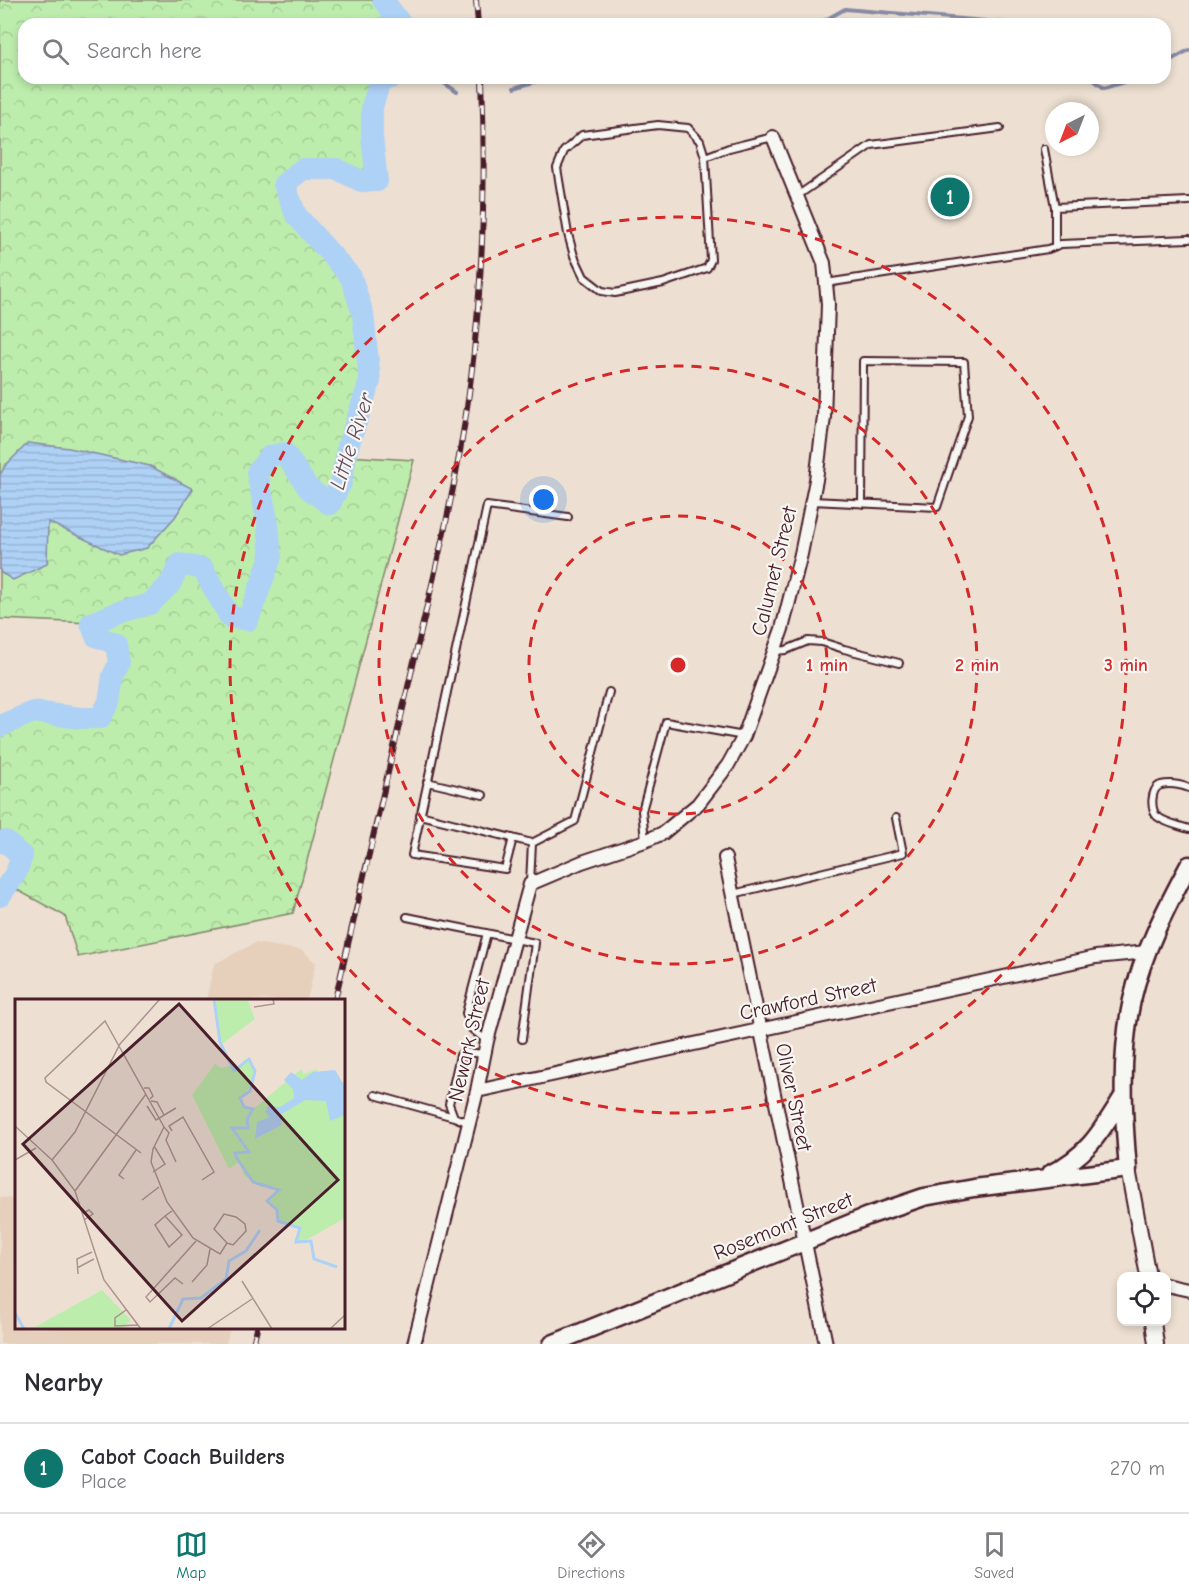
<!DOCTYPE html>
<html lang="en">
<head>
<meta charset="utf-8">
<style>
  body { margin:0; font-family:"Comic Neue",sans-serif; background:#f7f7f7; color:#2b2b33 }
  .controls { position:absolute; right:18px; bottom:18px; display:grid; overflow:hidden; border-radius:12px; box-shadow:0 3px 9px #0003 }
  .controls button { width:54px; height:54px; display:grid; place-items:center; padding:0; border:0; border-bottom:2px solid #e1e1e2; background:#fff; color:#2b2b33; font:30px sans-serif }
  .compass { position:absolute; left:1045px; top:102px; width:54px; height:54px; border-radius:50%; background:#fff; box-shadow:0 3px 9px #0003; rotate:222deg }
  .you { position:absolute; left:544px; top:500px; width:21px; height:21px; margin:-15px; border:4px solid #fff; border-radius:50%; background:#1a73e8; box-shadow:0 0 0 9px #1a73e833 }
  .badge { display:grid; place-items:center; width:39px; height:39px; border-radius:50%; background:#0f766e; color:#fff; font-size:20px; font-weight:700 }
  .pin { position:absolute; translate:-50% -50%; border:3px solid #fff; box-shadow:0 2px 6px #0006 }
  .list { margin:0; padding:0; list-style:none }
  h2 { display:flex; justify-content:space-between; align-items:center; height:78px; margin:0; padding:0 24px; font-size:26px }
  h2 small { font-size:20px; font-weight:400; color:#7c7c81 }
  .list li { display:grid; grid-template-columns:39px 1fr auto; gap:18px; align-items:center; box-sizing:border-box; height:90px; padding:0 24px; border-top:2px solid #e1e1e2 }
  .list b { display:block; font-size:22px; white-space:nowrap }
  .list p { margin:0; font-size:20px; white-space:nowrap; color:#7c7c81 }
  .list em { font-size:20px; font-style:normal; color:#7c7c81 }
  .icon { flex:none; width:33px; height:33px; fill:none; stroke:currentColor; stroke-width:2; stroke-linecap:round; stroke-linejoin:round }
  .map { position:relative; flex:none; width:1189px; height:1344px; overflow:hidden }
  .search { position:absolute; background:#fff; box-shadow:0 3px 9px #0003; left:18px; right:18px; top:18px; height:66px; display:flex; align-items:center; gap:15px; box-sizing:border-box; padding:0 21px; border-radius:18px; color:#7c7c81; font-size:22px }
  .sheet { height:168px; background:#fff }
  nav { display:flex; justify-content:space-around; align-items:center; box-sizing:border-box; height:84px; border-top:2px solid #e1e1e2; background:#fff; font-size:16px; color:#7c7c81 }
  nav a { display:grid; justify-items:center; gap:3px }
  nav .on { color:#0f766e }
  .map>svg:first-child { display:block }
  .built { fill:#e6d0bc }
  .park { fill:url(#park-crowns); stroke:#84866c; stroke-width:1.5 }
  .water { fill:url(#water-rules); stroke:#868aa5; stroke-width:1.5 }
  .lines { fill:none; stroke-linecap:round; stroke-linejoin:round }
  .stream { stroke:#868aa5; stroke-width:4 }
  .river { stroke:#aed1f6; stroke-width:22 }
  .service-casing { stroke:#4a1f2b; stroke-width:10 }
  .minor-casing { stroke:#4a1f2b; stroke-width:16 }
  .tertiary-casing { stroke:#4a1f2b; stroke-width:18 }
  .secondary-casing { stroke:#4a1f2b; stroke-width:21 }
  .service { stroke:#f6f6f2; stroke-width:6 }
  .minor { stroke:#f6f6f2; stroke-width:12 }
  .tertiary { stroke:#f6f6f2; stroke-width:14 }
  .secondary { stroke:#f6f6f2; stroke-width:16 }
  .rail-casing { stroke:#4a1f2b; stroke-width:6 }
  .rail { stroke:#f6f6f2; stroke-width:4; stroke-dasharray:11; stroke-linecap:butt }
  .ring { fill:none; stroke:#d62828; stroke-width:3; stroke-dasharray:10 8 }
  .labels { text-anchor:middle; stroke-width:4.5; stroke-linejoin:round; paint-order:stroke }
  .street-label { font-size:21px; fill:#4a1f2b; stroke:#f6f6f2 }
  .water-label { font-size:22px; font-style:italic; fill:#634c5e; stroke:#f6f6f2 }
  .inset-river { fill:none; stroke:#aed1f6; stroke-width:3 }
  .inset-road { fill:none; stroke:#ac938f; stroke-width:1.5 }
  .view { fill:#4a1f2b; fill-opacity:0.15; stroke:#4a1f2b; stroke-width:3 }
  .inset-edge { fill:none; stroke:#4a1f2b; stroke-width:3 }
  .centre { fill:#d62828; stroke:#f6f6f2; stroke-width:3 }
  .ring-label { font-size:18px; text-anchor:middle; font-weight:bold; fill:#d62828; stroke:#f6f6f2; stroke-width:4.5; stroke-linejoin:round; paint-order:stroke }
</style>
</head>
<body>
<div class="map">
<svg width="1189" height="1344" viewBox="0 0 1189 1344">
  <defs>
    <pattern id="park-crowns" width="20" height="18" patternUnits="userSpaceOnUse" patternTransform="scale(1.5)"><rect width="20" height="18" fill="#bdedad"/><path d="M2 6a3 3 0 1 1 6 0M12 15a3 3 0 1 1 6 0" fill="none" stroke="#a4cb95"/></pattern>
    <pattern id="water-rules" width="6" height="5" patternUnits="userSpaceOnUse" patternTransform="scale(1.5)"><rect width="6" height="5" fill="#aed1f6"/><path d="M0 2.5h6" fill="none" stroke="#97b3d3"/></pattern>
  </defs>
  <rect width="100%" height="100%" fill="#ede0d2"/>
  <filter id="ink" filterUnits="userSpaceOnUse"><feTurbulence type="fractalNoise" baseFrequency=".0167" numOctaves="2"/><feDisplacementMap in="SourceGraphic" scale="12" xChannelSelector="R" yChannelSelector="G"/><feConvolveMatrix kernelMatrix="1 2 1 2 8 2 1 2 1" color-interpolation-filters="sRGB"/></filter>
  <g filter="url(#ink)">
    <!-- built -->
    <path class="built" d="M 255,943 L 302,950 L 316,963 L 307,1000 L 206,1000 L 214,964 Z
      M 0,1197 L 16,1199 L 16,1328 L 230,1328 L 226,1344 L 0,1344 Z"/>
    <!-- park -->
    <path class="park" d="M 0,0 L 383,0 L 401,24 L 24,24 L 24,78 L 390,78 L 380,82 L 373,107 L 377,181 L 337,169 L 303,169 L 285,184 L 296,215 L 351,277 L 375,377 L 346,456 L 414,460 L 293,913 L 78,957 L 65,916 L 8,885 L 16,873 L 22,856 L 5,841 L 0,842 L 0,726 L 33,712 L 81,718 L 100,718 L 109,702 L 113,676 L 119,663 L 116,644 L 96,636 L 91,623 L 0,619 Z"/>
    <!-- water -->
    <path class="water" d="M 28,443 L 69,448 L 150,466 L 193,489 L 175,517 L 147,548 L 119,555 L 48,522 L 47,564 L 13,580 L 0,572 L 0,475 L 5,466 Z"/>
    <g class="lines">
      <!-- stream -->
      <path class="stream" d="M 818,24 L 845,9 L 1021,24
        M 1165,63 L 1189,50
        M 437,78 L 457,92
        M 1091,78 L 1104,88 L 1137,78
        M 514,88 L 547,78"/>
      <!-- river -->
      <path class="river" d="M 383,0 L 401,24
        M 0,726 L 33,712 L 81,718 L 100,718 L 109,702 L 113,676 L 119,663 L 116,644 L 96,636 L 91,623 L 117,613 L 150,604 L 170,584 L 180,564 L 203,569 L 230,617 L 248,620 L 271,557 L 268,524 L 257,472 L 270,456 L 285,453 L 309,489 L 330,504 L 341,483 L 348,446 L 370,381 L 363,314 L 351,277 L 296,215 L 284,184 L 303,169 L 337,169 L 361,181 L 377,181 L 372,137 L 372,107 L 380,81 L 390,78
        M 0,842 L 5,841 L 22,856 L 16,873 L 0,896"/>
      <!-- service casing -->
      <g class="service-casing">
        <path id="service" d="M 1044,149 L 1055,207 L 1189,201
          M 705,157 L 700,141 L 688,128 L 658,125 L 582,135 L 564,151 L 557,168 L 568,234 L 574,256 L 584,277 L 602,291 L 615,293 L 663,283 L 707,268 L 711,260 L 705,157 L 729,148 L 773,137
          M 797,196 L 871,145 L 1000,128
          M 1055,246 L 1055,207
          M 826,283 L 1048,249 L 1061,244 L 1189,239
          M 812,501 L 937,507 L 968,416 L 964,362 L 863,361 L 862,504
          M 775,651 L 786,650 L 808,641 L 822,642 L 844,649 L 899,663
          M 427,782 L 483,795
          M 1189,788 C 1181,785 1170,783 1161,785 C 1150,788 1150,812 1158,817 C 1166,823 1180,826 1189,829
          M 420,815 L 532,843
          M 513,838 L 505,869 L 412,855 L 487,506 L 568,517
          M 645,840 L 642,811 L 666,722 L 744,736
          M 530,883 L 532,843 L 575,821 L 609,692
          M 733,894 L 903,853 L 896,818
          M 407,917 L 535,943 L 522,1039
          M 487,933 L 466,1013 L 472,1029 L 487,1041
          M 375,1095 L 454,1117
          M 469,1123 L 454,1117 L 449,1104 L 460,1055 L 464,1052 L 485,1054"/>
      </g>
      <!-- minor casing -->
      <g class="minor-casing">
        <path id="minor" d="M 725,858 L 826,1344
          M 477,1091 L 1096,957 L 1147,952
          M 1166,1285 L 1189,1290
          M 414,1344 L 477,1091 L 487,1041 L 530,884 L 582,862 L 645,841 L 663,833 L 698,804 L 728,765 L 744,736 L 782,629 L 801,554 L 816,480 L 824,417 L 828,304 L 824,263 L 773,137"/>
      </g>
      <!-- tertiary casing -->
      <g class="tertiary-casing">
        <path id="tertiary" d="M 1128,1169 L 1148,1276
          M 1153,1322 L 1156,1344"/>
      </g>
      <!-- secondary casing -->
      <g class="secondary-casing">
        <path id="secondary" d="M 1050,1174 C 1088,1155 1100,1133 1122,1098
          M 552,1344 L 868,1216 L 924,1197 L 974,1188 L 1128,1169 C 1123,1113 1120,1055 1132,1000 C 1143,952 1166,908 1189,865"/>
      </g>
      <!-- service -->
      <use href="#service" class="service"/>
      <!-- minor -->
      <use href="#minor" class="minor"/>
      <!-- tertiary -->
      <use href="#tertiary" class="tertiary"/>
      <!-- secondary -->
      <use href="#secondary" class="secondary"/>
      <!-- rail casing -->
      <g class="rail-casing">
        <path id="rail" d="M 476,0 L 478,24
          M 335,1000 C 362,887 388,774 414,661 C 435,572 457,484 469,393 C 483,289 486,183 482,78
          M 253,1344 L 257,1328"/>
      </g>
      <!-- rail -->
      <use href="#rail" class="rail"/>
    </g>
  </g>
  <!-- distance rings -->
  <g class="ring">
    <circle cx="678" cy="665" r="149"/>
    <circle cx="678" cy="665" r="299"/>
    <circle cx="678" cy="665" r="448"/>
  </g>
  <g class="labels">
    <!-- street labels -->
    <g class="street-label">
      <text transform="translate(774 571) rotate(-76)" y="7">Calumet Street</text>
      <text transform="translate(808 999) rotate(-12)" y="7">Crawford Street</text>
      <text transform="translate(469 1040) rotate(-77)" y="7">Newark Street</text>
      <text transform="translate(794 1097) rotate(78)" y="7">Oliver Street</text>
      <text transform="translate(783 1226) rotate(-22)" y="7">Rosemont Street</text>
    </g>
    <!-- water labels -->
    <g class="water-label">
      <text transform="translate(351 441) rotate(-72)" y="8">Little River</text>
    </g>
  </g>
  <!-- overview -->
  <g transform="translate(15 999)">
    <rect width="330" height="330" fill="#ede0d2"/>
    <path d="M 87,291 L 116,321 L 107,330 L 20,328 Z" fill="#bdedad"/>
    <path d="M 199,0 L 236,0 L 233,2 L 240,20 L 207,45 ZM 234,60 L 240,72 L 237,86 L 225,99 L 232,110 L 238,110 L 286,70 L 289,75 L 302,70 L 302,85 L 330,83 L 330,219 L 286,244 L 280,240 L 285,229 L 263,222 L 262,212 L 252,202 L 264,191 L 244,187 L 229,176 L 224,163 L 214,170 L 177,96 L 200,65 L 206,69 L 218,66 L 223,72 L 229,61 Z" fill="#bdedad"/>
    <path d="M 320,71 L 330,88 L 330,116 L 315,122 L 311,102 L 290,101 L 265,116 L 267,126 L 240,140 L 242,123 L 255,118 L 250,113 L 253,107 L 265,108 L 279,99 L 278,90 L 269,81 L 276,73 L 287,81 L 298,73 Z" fill="#aed1f6"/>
    <path class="inset-river" d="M 199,0 L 205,43 L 219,72 L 234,60 L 240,72 L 235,92 L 225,99 L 229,108 L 238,110 L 232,120 L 233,129 L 217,129 L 234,153 L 220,154 L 221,158 L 238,183 L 264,191 L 252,202 L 262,211 L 263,222 L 285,229 L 281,243 L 296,242 L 299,260 L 322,268M 0,314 L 9,330M 154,330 L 168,300 L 186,299 L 211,280 L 214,262 L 231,252 L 245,231"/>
    <path class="inset-road" d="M 239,8 L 259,5 L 258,0M 129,89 L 134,89 L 138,97 L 135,100M 136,102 L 142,103 L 149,116M 132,107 L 141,121 L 161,109M 0,127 L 37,161M 149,128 L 154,134 L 151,141 L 161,163M 157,132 L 154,127 L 168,118 L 199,173 L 187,181M 126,154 L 31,83 L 30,79 L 90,22 L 149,128 L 138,150 L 136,163 L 152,203 L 178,239 L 205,255 L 212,244 L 199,230 L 209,215 L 221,218 L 230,225 L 231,232 L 218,246 L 212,244M 0,161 L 21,149M 138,173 L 150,165 L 139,147M 109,180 L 104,176 L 121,151M 60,192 L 131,95M 127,201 L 144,188M 68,214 L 74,211 L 78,215 L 69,221M 150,217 L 167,236 L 154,248 L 140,226 L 150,217 L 157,212M 62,269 L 79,260M 63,275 L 62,260 L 77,253M 227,282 L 257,330M 177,283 L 192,266 L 195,250M 168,285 L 160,279 L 135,303 L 131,298 L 181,242M 111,311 L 100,319 L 100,327 L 123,326M 126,330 L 89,281 L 60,192 L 37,161 L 60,133 L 105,45 L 145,0M 192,330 L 237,300M 315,330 L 330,316"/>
    <path class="view" d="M 164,5 L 323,181 L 167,322 L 8,145 Z"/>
    <rect width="330" height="330" class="inset-edge"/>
  </g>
  <circle cx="678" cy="665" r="9" class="centre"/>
  <g class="ring-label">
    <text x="827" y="671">1 min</text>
    <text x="977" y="671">2 min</text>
    <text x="1126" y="671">3 min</text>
  </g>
</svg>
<div class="controls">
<button><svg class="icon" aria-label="locate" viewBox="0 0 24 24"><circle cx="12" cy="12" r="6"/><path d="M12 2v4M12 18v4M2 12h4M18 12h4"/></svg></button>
</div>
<svg class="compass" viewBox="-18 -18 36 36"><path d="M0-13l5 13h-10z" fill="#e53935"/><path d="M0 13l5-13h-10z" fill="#7c7c81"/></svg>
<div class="you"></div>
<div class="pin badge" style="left:950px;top:197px">1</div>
<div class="search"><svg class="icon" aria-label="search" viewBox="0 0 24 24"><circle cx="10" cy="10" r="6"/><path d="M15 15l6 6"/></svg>Search here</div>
</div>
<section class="sheet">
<h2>Nearby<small></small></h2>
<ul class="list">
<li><span class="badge">1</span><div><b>Cabot Coach Builders</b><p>Place</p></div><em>270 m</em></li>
</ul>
</section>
<nav>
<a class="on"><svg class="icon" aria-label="map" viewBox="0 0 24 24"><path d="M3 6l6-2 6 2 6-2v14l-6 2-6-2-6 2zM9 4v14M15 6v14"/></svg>Map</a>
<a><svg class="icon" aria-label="directions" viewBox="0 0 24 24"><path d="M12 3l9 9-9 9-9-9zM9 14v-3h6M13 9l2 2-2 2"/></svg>Directions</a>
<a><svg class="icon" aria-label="saved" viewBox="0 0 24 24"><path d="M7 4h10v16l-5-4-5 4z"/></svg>Saved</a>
</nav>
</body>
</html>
